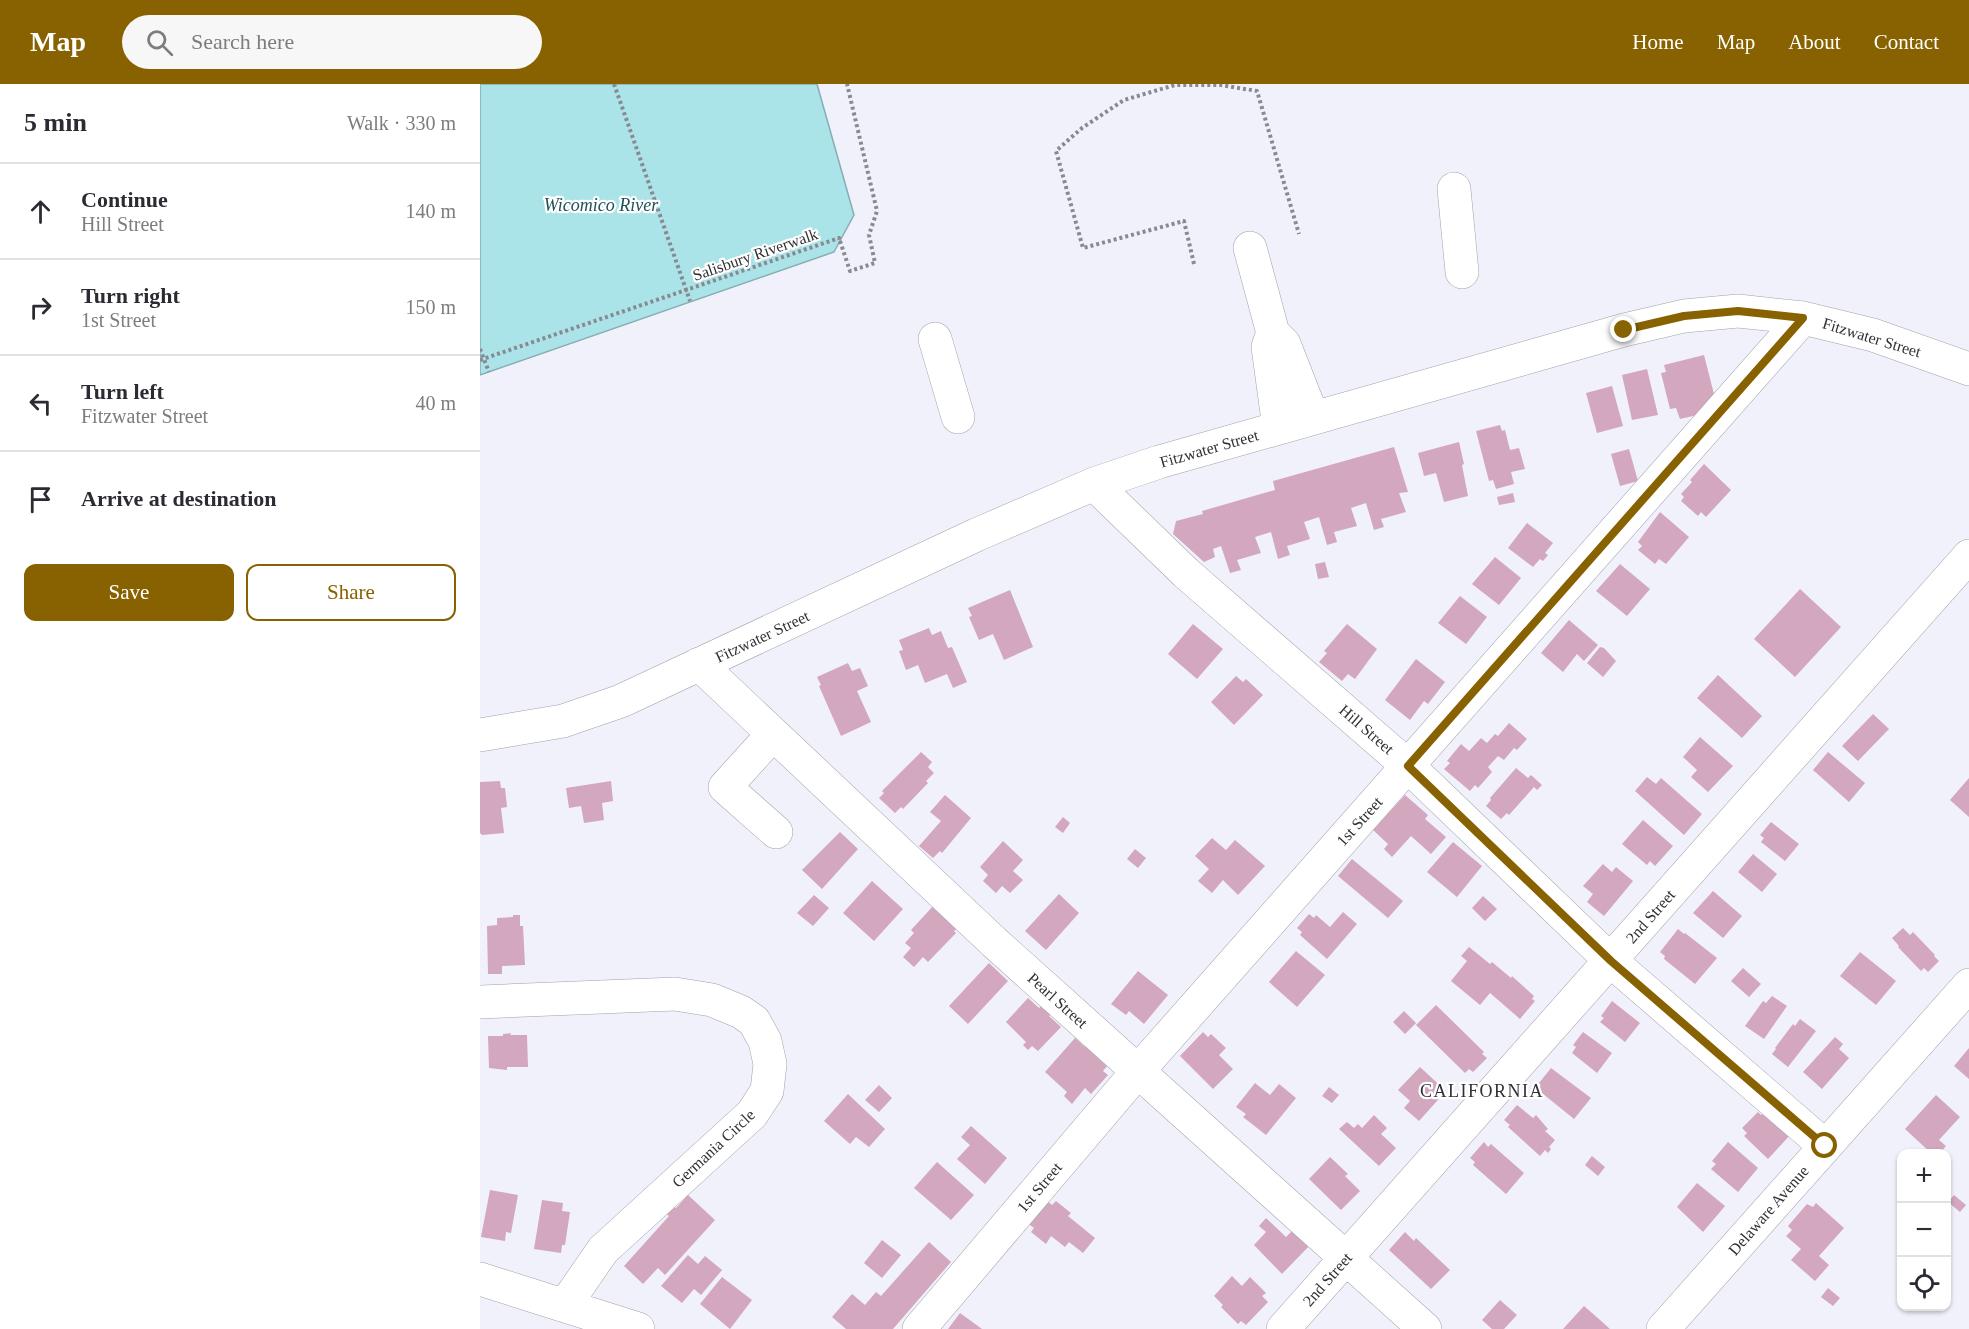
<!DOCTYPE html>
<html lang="en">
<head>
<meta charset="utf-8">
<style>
  body { margin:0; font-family:"Times New Roman",serif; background:#f7f7f7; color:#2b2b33 }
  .controls { position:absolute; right:18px; bottom:18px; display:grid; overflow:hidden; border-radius:12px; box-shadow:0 2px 4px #0004 }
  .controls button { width:54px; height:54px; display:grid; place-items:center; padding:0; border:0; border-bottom:2px solid #e1e1e2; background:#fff; color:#2b2b33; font:30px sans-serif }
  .stop { position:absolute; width:18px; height:18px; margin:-14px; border:4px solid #886200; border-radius:50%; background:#fff }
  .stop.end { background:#886200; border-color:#fff; box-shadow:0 2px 6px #0008 }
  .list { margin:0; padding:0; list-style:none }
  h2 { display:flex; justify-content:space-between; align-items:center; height:78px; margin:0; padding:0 24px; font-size:26px }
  h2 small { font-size:20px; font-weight:400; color:#7c7c81 }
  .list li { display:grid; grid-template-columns:39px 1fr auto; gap:18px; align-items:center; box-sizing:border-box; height:96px; padding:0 24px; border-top:2px solid #e1e1e2 }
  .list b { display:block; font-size:22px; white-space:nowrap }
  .list p { margin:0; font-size:20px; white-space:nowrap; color:#7c7c81 }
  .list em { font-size:20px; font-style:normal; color:#7c7c81 }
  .actions { display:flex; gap:12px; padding:18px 24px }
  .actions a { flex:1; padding:14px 0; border:2px solid #886200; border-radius:12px; text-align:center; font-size:21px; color:#886200 }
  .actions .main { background:#886200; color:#fff }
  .icon { flex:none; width:33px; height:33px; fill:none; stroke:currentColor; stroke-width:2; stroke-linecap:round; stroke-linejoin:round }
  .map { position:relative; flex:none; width:1489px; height:1245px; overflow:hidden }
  header { display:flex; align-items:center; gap:36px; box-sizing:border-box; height:84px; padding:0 30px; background:#886200; color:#fff }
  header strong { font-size:28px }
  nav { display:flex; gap:33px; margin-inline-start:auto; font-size:21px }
  .search { width:420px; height:54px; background:#f7f7f7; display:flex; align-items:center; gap:15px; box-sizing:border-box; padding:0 21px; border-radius:33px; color:#7c7c81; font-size:22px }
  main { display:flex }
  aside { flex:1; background:#fff }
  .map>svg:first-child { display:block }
  .water { fill:#aae3e8; stroke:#86aeb2; stroke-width:1.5 }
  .building { fill:#d3a7bd }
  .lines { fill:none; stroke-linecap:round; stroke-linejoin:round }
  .minor-casing { stroke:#a1a1aa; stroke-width:34 }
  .path { stroke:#898990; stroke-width:4; stroke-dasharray:3 3; stroke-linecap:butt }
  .minor { stroke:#fff; stroke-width:33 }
  .path-bridge { stroke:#898990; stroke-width:4; stroke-dasharray:3 3; stroke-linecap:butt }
  .route { stroke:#886200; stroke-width:8 }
  .labels { text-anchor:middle; stroke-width:4.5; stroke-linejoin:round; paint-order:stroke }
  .street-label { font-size:16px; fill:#313134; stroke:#fff }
  .water-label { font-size:18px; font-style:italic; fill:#205256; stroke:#fff }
  .neighbourhood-label { font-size:18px; letter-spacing:1.5px; fill:#313134; stroke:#fff }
</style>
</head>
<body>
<header>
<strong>Map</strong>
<div class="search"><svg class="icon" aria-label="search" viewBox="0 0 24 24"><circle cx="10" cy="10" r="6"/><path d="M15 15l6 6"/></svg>Search here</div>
<nav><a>Home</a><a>Map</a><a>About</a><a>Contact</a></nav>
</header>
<main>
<aside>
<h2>5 min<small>Walk · 330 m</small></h2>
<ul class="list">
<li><svg class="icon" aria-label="ahead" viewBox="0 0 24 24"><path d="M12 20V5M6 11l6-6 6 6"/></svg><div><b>Continue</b><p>Hill Street</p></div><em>140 m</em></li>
<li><svg class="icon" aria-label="right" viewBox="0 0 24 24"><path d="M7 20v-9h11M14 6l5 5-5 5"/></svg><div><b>Turn right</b><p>1st Street</p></div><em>150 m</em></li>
<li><svg class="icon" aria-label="left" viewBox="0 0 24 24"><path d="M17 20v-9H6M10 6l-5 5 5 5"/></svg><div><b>Turn left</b><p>Fitzwater Street</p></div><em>40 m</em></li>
<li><svg class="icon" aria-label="arrive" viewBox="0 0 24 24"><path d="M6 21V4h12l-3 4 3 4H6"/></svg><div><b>Arrive at destination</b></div></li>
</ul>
<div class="actions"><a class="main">Save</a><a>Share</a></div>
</aside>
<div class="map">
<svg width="1489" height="1245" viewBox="0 0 1489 1245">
  <rect width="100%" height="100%" fill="#f1f1fb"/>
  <!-- water -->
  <path class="water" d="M 0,0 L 337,0 L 374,131 L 354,168 L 0,291 Z"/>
  <!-- building -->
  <path class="building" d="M 1224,271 L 1235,314 L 1226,329 L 1200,335 L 1196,324 L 1190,325 L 1181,289 L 1186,288 L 1184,281 Z
    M 1167,285 L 1178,331 L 1152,336 L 1142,291 Z
    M 1132,302 L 1143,342 L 1117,349 L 1106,309 Z
    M 1020,341 L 1022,347 L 1025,346 L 1030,366 L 1039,364 L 1045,385 L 1031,388 L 1034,400 L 1016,405 L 1013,396 L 1009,397 L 996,347 Z
    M 979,358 L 984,380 L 982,381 L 988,412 L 964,418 L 956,389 L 944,392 L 938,369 Z
    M 914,363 L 928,408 L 919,409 L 926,428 L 901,435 L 904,443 L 894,446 L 886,419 L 871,424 L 877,442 L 854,448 L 857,458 L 847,461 L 839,433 L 824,438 L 830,455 L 807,462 L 810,471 L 798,475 L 791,448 L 775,453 L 781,469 L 757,476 L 761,486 L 750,489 L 741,462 L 733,465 L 735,473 L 724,478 L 693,450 L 696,437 L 723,430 L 722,427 L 795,406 L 793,397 Z
    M 1149,365 L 1158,397 L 1140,402 L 1131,370 Z
    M 1224,380 L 1251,406 L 1226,433 L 1221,428 L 1218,432 L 1201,417 L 1204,413 L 1201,410 L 1212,398 L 1210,396 Z
    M 1033,409 L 1035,418 L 1019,421 L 1017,413 Z
    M 1180,428 L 1209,453 L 1186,480 L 1179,475 L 1175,480 L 1158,466 L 1162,462 L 1158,458 Z
    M 1047,439 L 1073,459 L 1065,469 L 1068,471 L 1063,477 L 1060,475 L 1053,483 L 1028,464 Z
    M 1015,473 L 1041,494 L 1019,521 L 992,500 Z
    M 845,478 L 849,493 L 838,495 L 835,480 Z
    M 1140,480 L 1170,505 L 1147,532 L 1116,507 Z
    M 1320,505 L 1361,543 L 1315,593 L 1274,555 Z
    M 530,506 L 553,563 L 524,576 L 513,550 L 499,556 L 489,533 L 492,532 L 488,524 Z
    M 980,512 L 1007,533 L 986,560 L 958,539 Z
    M 1089,536 L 1118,561 L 1104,577 L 1097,570 L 1083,588 L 1061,569 Z
    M 713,540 L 743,565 L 717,595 L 688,570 Z
    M 867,540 L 897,565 L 875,595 L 868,590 L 862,597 L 839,578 L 847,569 L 844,567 Z
    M 449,544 L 452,551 L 461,547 L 468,564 L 472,563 L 487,598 L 473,604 L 467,590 L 445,599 L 438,581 L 426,586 L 419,567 L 423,566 L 419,556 Z
    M 1120,563 L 1124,564 L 1136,577 L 1123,593 L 1107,579 Z
    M 936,575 L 965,598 L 948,620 L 944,617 L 930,636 L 905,616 Z
    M 368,579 L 372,587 L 380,584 L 388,602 L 377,607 L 391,638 L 361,652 L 339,602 L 341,601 L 337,593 Z
    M 1238,591 L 1282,632 L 1262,654 L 1217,614 Z
    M 756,592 L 763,598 L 766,595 L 783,611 L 754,641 L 731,618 Z
    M 1393,630 L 1409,645 L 1378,677 L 1362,662 Z
    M 1029,639 L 1047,655 L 1037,666 L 1034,664 L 1024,676 L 1018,672 L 1008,683 L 1012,688 L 998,704 L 995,701 L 990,707 L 964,685 L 970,679 L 967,677 L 981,660 L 989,667 L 1001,654 L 1007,659 L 1015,650 L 1018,652 Z
    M 1220,653 L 1253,682 L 1228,708 L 1211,693 L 1217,686 L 1203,673 Z
    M 441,668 L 452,678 L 448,683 L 454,689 L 446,697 L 448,699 L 423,725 L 421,723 L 415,729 L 399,714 L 404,709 L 402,707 Z
    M 1348,668 L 1385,699 L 1369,718 L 1333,686 Z
    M 1036,684 L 1048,694 L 1051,691 L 1062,701 L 1057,706 L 1054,703 L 1029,731 L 1027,729 L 1021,735 L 1006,722 L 1011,716 L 1010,714 Z
    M 1167,693 L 1176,700 L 1181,694 L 1222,730 L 1204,751 L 1155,707 Z
    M 1489,694 L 1489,733 L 1470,716 Z
    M 20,697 L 21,704 L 25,704 L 27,723 L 21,724 L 24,749 L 2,751 L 0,749 L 0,698 Z
    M 131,697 L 133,717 L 122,719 L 124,736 L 104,739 L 101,722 L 89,724 L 86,704 Z
    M 465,711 L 491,734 L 462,769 L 460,767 L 453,774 L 439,762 L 461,737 L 450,728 Z
    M 925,711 L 948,731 L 945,735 L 966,753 L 951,770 L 931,752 L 912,773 L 904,765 L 908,760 L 893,746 Z
    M 583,733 L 590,739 L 583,749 L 575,743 Z
    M 1163,736 L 1193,762 L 1175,782 L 1170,777 L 1167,781 L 1142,760 Z
    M 1291,738 L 1319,760 L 1305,777 L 1281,758 L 1284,754 L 1280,751 Z
    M 360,748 L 378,765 L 342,805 L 322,786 Z
    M 732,754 L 746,766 L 755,756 L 785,782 L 758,811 L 743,796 L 732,809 L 718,797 L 729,785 L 715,772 Z
    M 523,757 L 543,776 L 533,787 L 543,796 L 530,809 L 522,802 L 516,809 L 503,797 L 508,791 L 500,783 Z
    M 973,758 L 1002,782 L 977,813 L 947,788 Z
    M 655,765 L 666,774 L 658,784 L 647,775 Z
    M 1273,770 L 1297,790 L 1282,808 L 1258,788 Z
    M 872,775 L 923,817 L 908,834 L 858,792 Z
    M 1123,780 L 1132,788 L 1136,783 L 1153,797 L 1124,832 L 1107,818 L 1113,810 L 1103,802 Z
    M 392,797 L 423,825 L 394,857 L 363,829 Z
    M 1233,807 L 1262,832 L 1243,854 L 1213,829 Z
    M 579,810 L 599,829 L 566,866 L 545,847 Z
    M 334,811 L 349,824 L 333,842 L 317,829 Z
    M 1003,812 L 1017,825 L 1005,837 L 992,824 Z
    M 454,821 L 478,844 L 474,847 L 476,849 L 448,878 L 443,873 L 434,883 L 423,873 L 431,864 L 425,859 L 434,849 L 431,846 Z
    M 863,828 L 877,840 L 847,875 L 820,851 L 822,848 L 817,844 L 829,830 L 834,834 L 836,831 L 850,843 Z
    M 33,831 L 40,831 L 40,842 L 43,842 L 45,881 L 22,882 L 22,890 L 8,890 L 7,842 L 17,841 L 17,834 L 33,833 Z
    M 1423,844 L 1430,851 L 1433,848 L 1455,871 L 1454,872 L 1459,877 L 1448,888 L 1444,884 L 1441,887 L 1418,863 L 1419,862 L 1412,854 Z
    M 1198,845 L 1204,850 L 1205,849 L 1237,874 L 1215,900 L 1184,875 L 1185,872 L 1180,868 Z
    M 989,863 L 1010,880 L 1012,878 L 1031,894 L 1032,892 L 1054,912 L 1052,915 L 1055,917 L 1040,935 L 1010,909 L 1000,921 L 971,897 L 987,877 L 981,872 Z
    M 816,867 L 845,891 L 817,923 L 789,898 Z
    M 1380,868 L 1416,897 L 1396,921 L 1360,892 Z
    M 509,879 L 528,897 L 488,940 L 469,922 Z
    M 1263,884 L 1281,900 L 1269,913 L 1251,897 Z
    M 658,887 L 688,911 L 664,940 L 649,927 L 646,931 L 631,920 Z
    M 1292,912 L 1307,922 L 1284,955 L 1265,942 L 1283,917 L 1286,919 Z
    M 548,914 L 559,924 L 565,918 L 574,927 L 569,932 L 581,943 L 558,967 L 552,962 L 548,966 L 543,961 L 546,958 L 526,938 Z
    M 1132,917 L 1160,939 L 1145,958 L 1120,938 L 1124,934 L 1121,932 Z
    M 956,921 L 1004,968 L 1002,970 L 1007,974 L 993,988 L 989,985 L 985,989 L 936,941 Z
    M 924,927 L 936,939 L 925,950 L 913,938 Z
    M 1320,935 L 1336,947 L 1308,983 L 1292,970 L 1296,965 L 1295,964 L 1313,940 L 1315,942 Z
    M 723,948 L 728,953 L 731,950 L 746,964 L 739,971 L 753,985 L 733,1005 L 700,972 Z
    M 1103,948 L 1132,969 L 1117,989 L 1092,969 L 1096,963 L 1093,961 Z
    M 31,949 L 30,951 L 47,951 L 48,983 L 27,983 L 27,986 L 9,984 L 8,952 L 23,952 L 23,950 Z
    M 1355,953 L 1363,960 L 1359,965 L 1369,974 L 1342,1005 L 1323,988 Z
    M 595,954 L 605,963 L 609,958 L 620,967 L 616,972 L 627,982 L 623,987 L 628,991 L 611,1010 L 605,1004 L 592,1020 L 584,1012 L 587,1008 L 565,988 Z
    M 1489,964 L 1489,995 L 1474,982 Z
    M 940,983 L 966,1007 L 939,1037 L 924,1024 L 930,1017 L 918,1006 Z
    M 1071,984 L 1111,1014 L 1094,1035 L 1057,1005 L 1061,1001 L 1059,999 Z
    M 775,999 L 790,1011 L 799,1000 L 816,1014 L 786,1051 L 763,1033 L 766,1030 L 756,1023 Z
    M 399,1001 L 412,1014 L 399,1028 L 385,1016 Z
    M 849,1003 L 859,1011 L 852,1019 L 842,1012 Z
    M 368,1010 L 405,1045 L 389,1063 L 376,1053 L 370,1060 L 344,1037 Z
    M 1456,1011 L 1480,1033 L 1459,1056 L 1466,1062 L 1459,1070 L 1452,1070 L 1425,1045 Z
    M 1037,1021 L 1053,1034 L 1056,1031 L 1068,1045 L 1065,1047 L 1075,1056 L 1069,1063 L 1071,1065 L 1068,1069 L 1065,1066 L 1060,1072 L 1028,1043 L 1030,1041 L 1024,1036 Z
    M 1286,1026 L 1311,1050 L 1288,1075 L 1264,1052 L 1267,1049 L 1262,1044 L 1278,1028 L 1281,1031 Z
    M 894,1031 L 907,1044 L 901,1050 L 916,1064 L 899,1082 L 859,1045 L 867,1038 L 874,1044 L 878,1040 L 882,1044 Z
    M 491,1042 L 527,1074 L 505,1100 L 477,1075 L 490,1061 L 481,1053 Z
    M 1004,1058 L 1008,1063 L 1011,1060 L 1044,1089 L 1026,1110 L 993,1081 L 995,1078 L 990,1074 Z
    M 1248,1058 L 1278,1084 L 1258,1108 L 1231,1085 L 1236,1080 L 1232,1077 Z
    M 1112,1072 L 1125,1083 L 1118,1092 L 1105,1081 Z
    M 850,1073 L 868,1090 L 865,1092 L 880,1107 L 861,1126 L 829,1095 Z
    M 457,1078 L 494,1111 L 471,1136 L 434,1104 Z
    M 1217,1099 L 1245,1122 L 1223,1148 L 1197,1123 Z
    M 10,1106 L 38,1111 L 31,1149 L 26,1148 L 25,1157 L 1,1153 Z
    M 208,1111 L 235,1136 L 185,1191 L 178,1184 L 163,1200 L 144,1182 L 189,1132 L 185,1129 L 192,1121 L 196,1124 Z
    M 1474,1111 L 1486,1121 L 1480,1128 L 1468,1118 Z
    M 565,1115 L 572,1121 L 576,1117 L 591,1129 L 588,1132 L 615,1154 L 603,1169 L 589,1158 L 585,1163 L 571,1152 L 566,1160 L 551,1148 L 554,1144 L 546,1138 Z
    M 62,1116 L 83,1119 L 82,1127 L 90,1128 L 85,1161 L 82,1161 L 81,1169 L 54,1165 Z
    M 1336,1119 L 1364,1144 L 1339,1172 L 1349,1181 L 1335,1197 L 1311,1176 L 1321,1165 L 1306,1152 L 1312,1146 L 1308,1142 L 1327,1120 L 1333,1123 Z
    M 786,1134 L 806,1153 L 816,1143 L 832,1159 L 802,1190 L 774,1161 L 786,1148 L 779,1142 Z
    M 925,1148 L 934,1157 L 936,1154 L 970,1186 L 951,1205 L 909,1166 Z
    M 402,1156 L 421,1171 L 402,1194 L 384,1179 Z
    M 449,1158 L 471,1178 L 413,1245 L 366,1245 L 352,1233 L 372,1210 L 385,1221 L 396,1208 L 401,1212 Z
    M 208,1171 L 218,1180 L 225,1172 L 242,1186 L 221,1211 L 214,1205 L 202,1219 L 181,1202 Z
    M 752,1192 L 762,1202 L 770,1193 L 786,1209 L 782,1212 L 788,1218 L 766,1241 L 761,1237 L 758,1240 L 741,1223 L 743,1221 L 734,1212 Z
    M 242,1193 L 272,1216 L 250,1245 L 220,1220 Z
    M 1348,1204 L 1360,1214 L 1353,1222 L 1341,1213 Z
    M 1020,1216 L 1037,1231 L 1024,1245 L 1012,1245 L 1002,1236 Z
    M 1104,1222 L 1120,1236 L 1130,1245 L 1083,1245 Z
    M 480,1229 L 502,1245 L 468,1245 Z"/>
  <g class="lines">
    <!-- minor casing -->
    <g class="minor-casing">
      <path id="minor" d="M 974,105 L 982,188
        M 770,164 L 793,249 L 804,260 L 833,334
        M 792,251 L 788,263 L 799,344
        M 455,255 L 478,333
        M 614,400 L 706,489 L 928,682 L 1131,877 L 1345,1062
        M 219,580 L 514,858 L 945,1245
        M 293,650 L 245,703 L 296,748
        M 0,651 L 83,637 L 141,617 L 496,451 L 614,400 L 679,378 L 1144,246 L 1204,232 L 1258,227 L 1323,234 L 1393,251 L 1489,285
        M 0,918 L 195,910 L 232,916 L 261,928 L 274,937 L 285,957 L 290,980 L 287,1007 L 272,1030 L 123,1166 L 85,1221
        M 0,1195 L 158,1245
        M 439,1245 L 658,987 L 1323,234
        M 803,1245 L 1489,472
        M 1183,1245 L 1489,901"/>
    </g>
    <!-- path -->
    <path class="path" d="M 134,0 L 210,217
      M 360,157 L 370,187 L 395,179 L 389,151 L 397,127 L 367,0
      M 714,180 L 704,137 L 603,164 L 576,67 L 602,44 L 644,16 L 695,1 L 741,1 L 777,7 L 819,150
      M 0,265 L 9,288"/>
    <!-- minor -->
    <use href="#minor" class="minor"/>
    <!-- path-bridge -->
    <path class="path-bridge" d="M 0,276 L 359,154 L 360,157"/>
  </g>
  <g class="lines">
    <!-- route -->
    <path class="route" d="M 1144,246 L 1204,232 L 1258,227 L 1323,234 L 928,682 L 1131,877 L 1345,1062"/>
  </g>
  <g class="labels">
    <!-- street labels -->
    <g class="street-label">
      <text transform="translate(275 170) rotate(-19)" y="6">Salisbury Riverwalk</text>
      <text transform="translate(1392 253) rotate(17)" y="6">Fitzwater Street</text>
      <text transform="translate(729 364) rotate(-16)" y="6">Fitzwater Street</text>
      <text transform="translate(282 552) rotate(-25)" y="6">Fitzwater Street</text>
      <text transform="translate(887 645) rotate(41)" y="6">Hill Street</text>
      <text transform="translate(879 737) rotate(-48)" y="6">1st Street</text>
      <text transform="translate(1170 832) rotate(-49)" y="6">2nd Street</text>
      <text transform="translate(578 916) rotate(42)" y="6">Pearl Street</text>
      <text transform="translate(233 1064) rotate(-43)" y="6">Germania Circle</text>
      <text transform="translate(559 1103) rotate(-50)" y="6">1st Street</text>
      <text transform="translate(1288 1126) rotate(-49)" y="6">Delaware Avenue</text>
      <text transform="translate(847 1195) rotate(-49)" y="6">2nd Street</text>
    </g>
    <!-- water labels -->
    <g class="water-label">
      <text x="121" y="127">Wicomico River</text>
    </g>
    <!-- neighbourhood labels -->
    <g class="neighbourhood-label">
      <text x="1002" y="1013">CALIFORNIA</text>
    </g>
  </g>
</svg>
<div class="controls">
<button>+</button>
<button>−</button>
<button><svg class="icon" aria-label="locate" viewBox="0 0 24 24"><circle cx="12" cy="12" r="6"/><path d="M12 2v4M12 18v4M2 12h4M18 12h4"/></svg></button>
</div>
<div class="stop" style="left:1345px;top:1062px"></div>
<div class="stop end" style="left:1144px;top:246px"></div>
</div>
</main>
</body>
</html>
